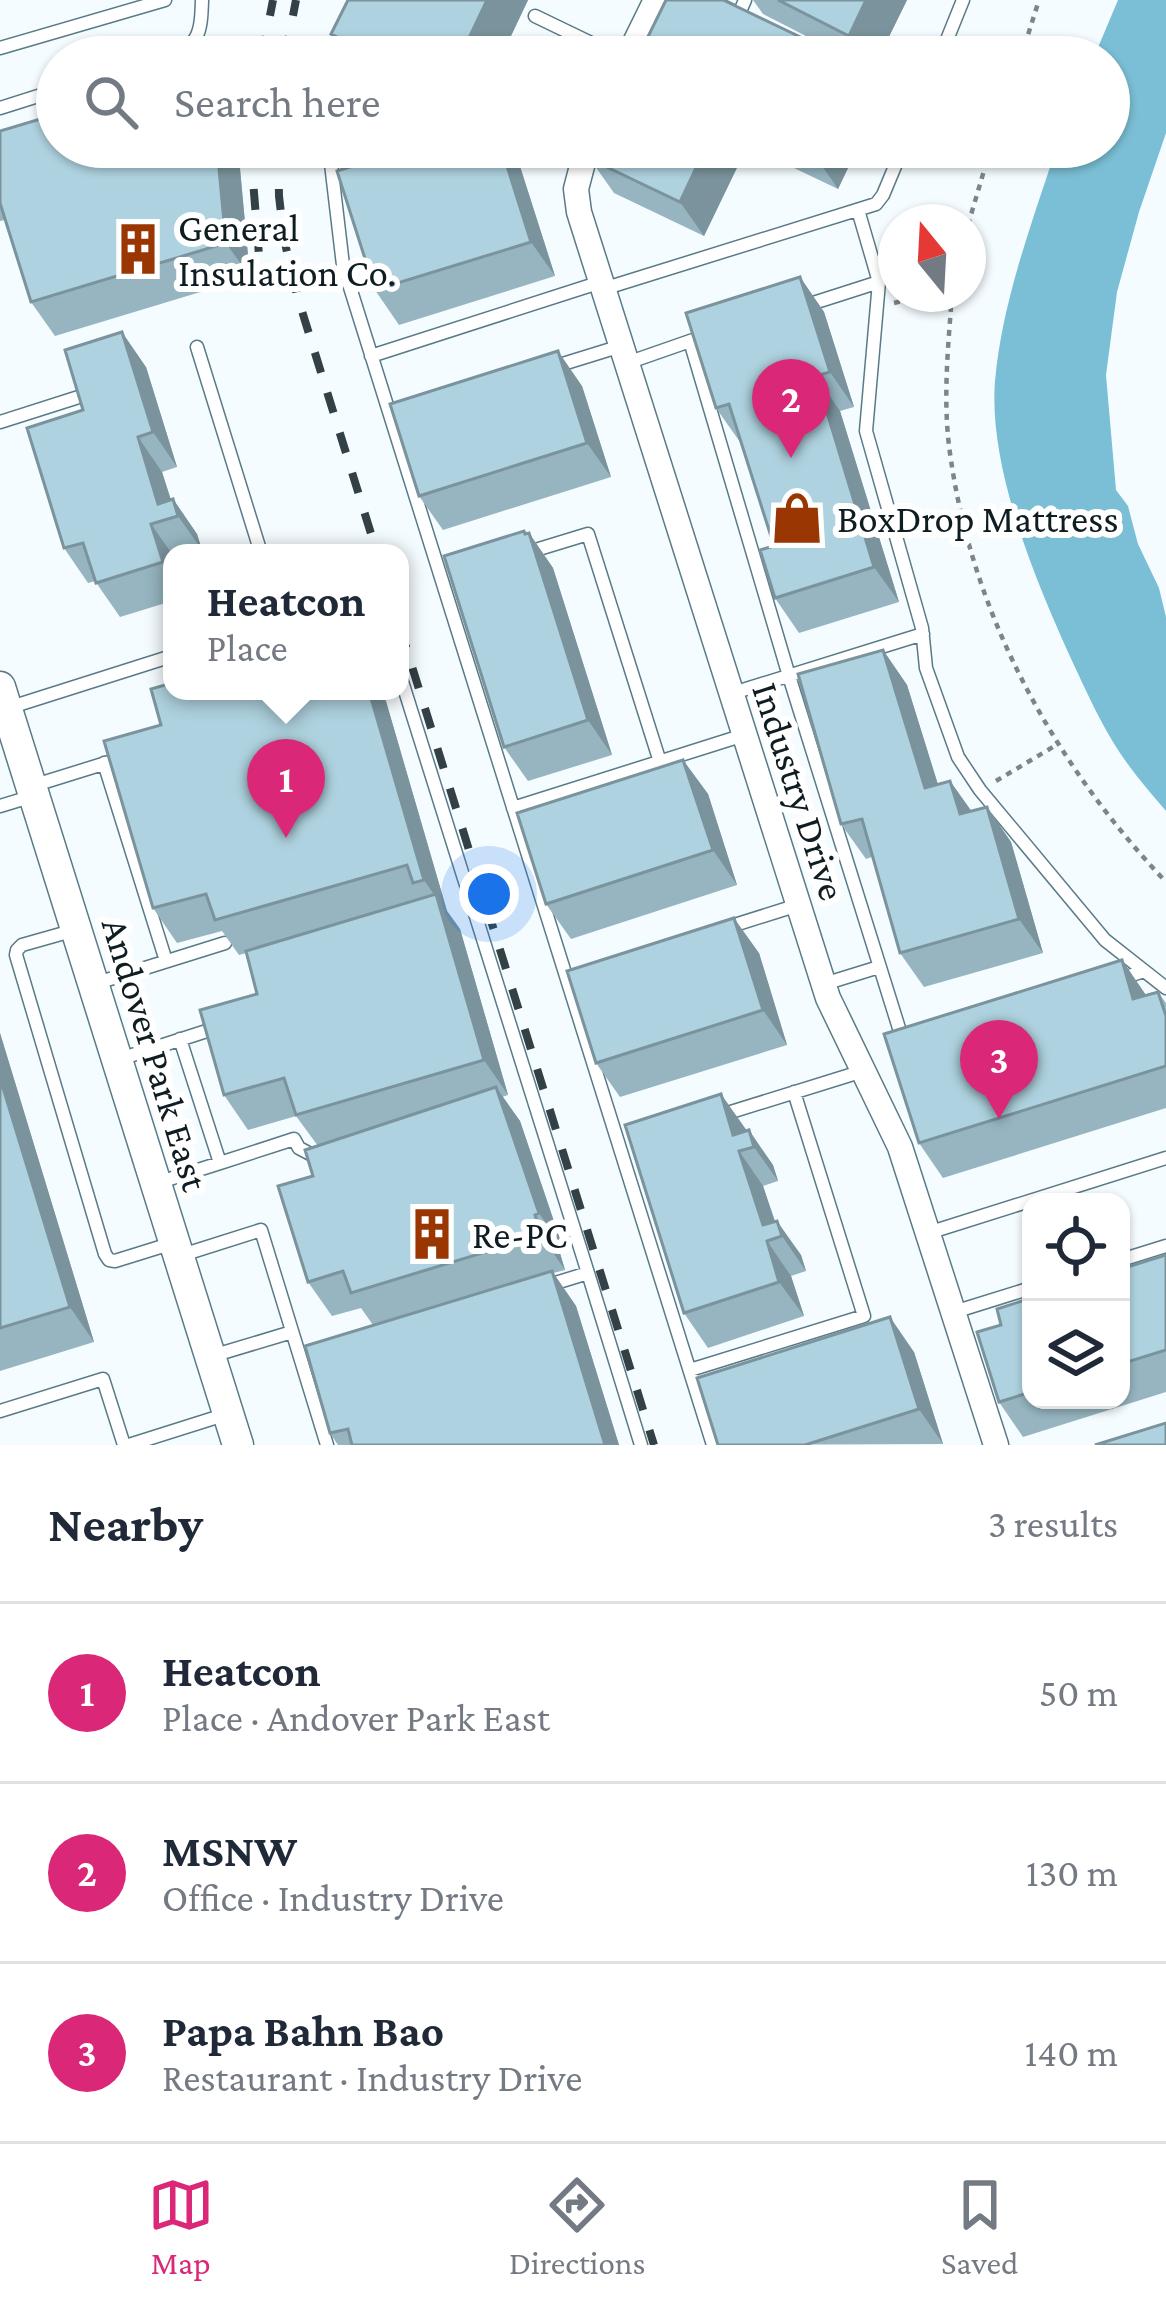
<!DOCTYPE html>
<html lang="en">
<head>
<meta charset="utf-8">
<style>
  body { margin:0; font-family:"Crimson Pro",serif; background:#f6f6f7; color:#1f2937 }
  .controls { position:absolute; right:36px; bottom:36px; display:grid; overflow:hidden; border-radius:24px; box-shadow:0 3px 9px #0004 }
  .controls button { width:108px; height:108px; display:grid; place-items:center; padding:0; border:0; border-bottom:3px solid #e0e1e3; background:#fff; color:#1f2937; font:60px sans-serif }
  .compass { position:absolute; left:878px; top:204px; width:108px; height:108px; border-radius:50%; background:#fff; box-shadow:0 3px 9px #0004; rotate:342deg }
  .you { position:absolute; left:489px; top:894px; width:42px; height:42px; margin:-30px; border:9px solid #fff; border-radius:50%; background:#1a73e8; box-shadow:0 0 0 18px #1a73e833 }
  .badge { display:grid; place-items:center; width:78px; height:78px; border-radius:50%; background:#db2777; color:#fff; font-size:39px; font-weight:700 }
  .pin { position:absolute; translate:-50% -99px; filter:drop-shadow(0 3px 6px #0008) }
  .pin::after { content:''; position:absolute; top:63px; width:42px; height:36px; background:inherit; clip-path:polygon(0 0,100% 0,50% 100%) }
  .popup { position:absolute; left:163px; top:544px; width:246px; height:156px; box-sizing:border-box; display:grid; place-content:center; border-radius:24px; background:#fff; filter:drop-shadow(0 3px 9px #0005); font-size:39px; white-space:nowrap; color:#747a83 }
  .popup b { font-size:45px; color:#1f2937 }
  .popup::after { content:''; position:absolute; left:50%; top:100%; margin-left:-24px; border:24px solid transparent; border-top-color:#fff }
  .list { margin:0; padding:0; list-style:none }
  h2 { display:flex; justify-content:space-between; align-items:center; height:156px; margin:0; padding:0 48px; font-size:51px }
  h2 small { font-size:39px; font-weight:400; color:#747a83 }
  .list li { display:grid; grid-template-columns:78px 1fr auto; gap:36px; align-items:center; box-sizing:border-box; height:180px; padding:0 48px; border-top:3px solid #e0e1e3 }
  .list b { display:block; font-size:45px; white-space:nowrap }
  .list p { margin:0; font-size:39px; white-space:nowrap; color:#747a83 }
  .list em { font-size:39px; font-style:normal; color:#747a83 }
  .icon { flex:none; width:66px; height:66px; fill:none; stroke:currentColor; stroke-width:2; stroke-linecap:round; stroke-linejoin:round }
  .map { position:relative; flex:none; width:1166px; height:1445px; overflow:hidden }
  .search { position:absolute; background:#fff; box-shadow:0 3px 9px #0004; left:36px; right:36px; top:36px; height:132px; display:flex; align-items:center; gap:30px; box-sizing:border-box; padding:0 42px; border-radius:66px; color:#747a83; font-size:45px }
  .sheet { height:696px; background:#fff }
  nav { display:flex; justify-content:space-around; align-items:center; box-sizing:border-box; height:168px; border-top:3px solid #e0e1e3; background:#fff; font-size:33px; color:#747a83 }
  nav a { display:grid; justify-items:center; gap:6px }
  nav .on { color:#db2777 }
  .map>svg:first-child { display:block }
  .water { fill:#7bbfd6 }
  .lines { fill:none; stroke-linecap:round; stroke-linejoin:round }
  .service-casing { stroke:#597b87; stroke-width:15 }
  .minor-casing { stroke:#597b87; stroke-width:27 }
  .tertiary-casing { stroke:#597b87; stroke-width:33 }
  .path { stroke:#7c868a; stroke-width:4.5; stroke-dasharray:6 6; stroke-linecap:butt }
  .service { stroke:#fff; stroke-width:12 }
  .minor { stroke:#fff; stroke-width:24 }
  .tertiary { stroke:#fff; stroke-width:30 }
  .rail { stroke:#334045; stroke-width:8; stroke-dasharray:21 21; stroke-linecap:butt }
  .wall { fill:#96b5c0 }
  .shaded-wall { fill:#7a939c }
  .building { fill:#aed2df; stroke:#7a939c; stroke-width:3 }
  .labels { text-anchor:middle; stroke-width:12; stroke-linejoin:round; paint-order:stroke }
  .poi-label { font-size:39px; fill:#0f1d22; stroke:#fff; text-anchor:start }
  .street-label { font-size:39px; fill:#0f1d22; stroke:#fff }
</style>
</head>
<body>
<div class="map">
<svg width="1166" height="1445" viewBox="0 0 1166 1445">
  <rect width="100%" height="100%" fill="#f5fcff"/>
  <!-- water -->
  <path class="water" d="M 1118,0 L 1166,0 L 1166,133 L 1139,212 L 1117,292 L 1106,375 L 1116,490 L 1128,506 L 1138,544 L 1159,588 L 1166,617 L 1166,811 C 1150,792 1134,774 1120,753 C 1102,726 1087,693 1073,663 C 1037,584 988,469 995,381 C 1002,304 1029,231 1053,158 L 1057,147 L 1109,147 L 1109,57 L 1094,57 Z"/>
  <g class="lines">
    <!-- service casing -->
    <g class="service-casing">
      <path id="service" d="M 710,0 L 739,14 L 745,0
        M 535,16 L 620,57
        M 0,48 L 165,0
        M 165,57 C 199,46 201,35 202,0
        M 940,57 L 963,0
        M 0,108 L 57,90
        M 329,147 L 343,265 L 713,1445
        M 858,210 L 879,282 L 866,431 L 922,628 L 926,668 L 958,757 L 980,790 L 1105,940 L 1166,988
        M 603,289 L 876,204 L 883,195 L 903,147
        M 804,306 L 879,282
        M 690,341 L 789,676 L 903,1041
        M 197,347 L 261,553
        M 371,356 L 601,282
        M 627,363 L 693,340
        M 553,367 L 621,346
        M 0,422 L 85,395
        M 529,552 L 588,534 L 660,762
        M 400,675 L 588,1273 L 549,1285
        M 733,693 L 923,634
        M 8,708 L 172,656
        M 104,763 L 166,961
        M 32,786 L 122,758
        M 0,806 L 33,796
        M 513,808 L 744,735
        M 722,929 L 798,905
        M 75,930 L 22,945 L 17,950 L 16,955 L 105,1254 L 109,1260 L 115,1261 L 173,1243
        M 1117,980 L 1144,971
        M 94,984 L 225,943
        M 824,984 L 879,967
        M 117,1060 L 216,1028
        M 718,1116 L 863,1071
        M 220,1163 L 294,1139 L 299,1148 L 316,1157
        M 157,1183 L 220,1163 L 180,1039
        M 928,1233 L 1166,1158
        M 179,1256 L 261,1230 L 327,1445
        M 1121,1260 L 1166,1246
        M 588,1273 L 641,1445
        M 954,1312 L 1031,1288
        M 212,1356 L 292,1332
        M 690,1370 L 864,1316 L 794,1092
        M 0,1411 L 103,1379 L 124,1445
        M 129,1445 L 227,1414"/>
    </g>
    <!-- minor casing -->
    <g class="minor-casing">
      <path id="minor" d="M 628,57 L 656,0
        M 587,147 L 576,189 L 579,212 L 828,998 L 900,1147 L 996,1445"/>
    </g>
    <!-- tertiary casing -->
    <g class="tertiary-casing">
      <path id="tertiary" d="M 0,687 L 238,1445"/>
    </g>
    <!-- path -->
    <path class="path" d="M 1021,57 L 1039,0
      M 968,225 L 991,147
      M 952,294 C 948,349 942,405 951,460 C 974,619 1056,766 1166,882
      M 894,303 L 929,294
      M 996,781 L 1058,744"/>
    <!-- service -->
    <use href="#service" class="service"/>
    <!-- minor -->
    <use href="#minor" class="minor"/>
    <!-- tertiary -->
    <use href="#tertiary" class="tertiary"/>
    <!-- rail -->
    <path class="rail" d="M 262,57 L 273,0
      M 285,57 L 296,0
      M 254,147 L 253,180 L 260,268
      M 278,147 L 279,196 L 284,239 L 297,295 L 377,553
      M 400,628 L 654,1445"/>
  </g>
  <!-- wall -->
  <path class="wall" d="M 348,0 L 528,0 L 501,57 L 347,57 L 331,34 Z
    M 753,0 L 907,0 L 879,57 L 847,57 L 763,14 Z
    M 0,131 L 238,147 L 250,277 L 55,336 L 31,302 L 5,220 L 0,221 Z
    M 413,147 L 511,147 L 517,157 L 555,276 L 399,325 L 375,290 Z
    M 595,147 L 747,147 L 704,236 L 614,193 L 590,159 Z
    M 750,147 L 858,147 L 838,189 Z
    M 800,277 L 824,312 L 854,407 L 840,411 L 899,602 L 799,633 L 775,598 L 774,546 L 740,442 L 716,408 Z
    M 146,367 L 177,467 L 162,472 L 171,500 L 173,499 L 197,534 L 202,550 L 194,553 L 172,553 L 172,601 L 120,617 L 95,581 L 88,583 L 64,548 L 83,410 Z
    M 582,386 L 611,477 L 443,530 L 419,496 Z
    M 529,533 L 553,568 L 612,755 L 528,781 L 504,747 L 526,534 Z
    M 883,650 L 907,685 L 938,785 L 950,781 L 971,811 L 987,807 L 1011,842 L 1043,953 L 924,987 L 900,953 L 872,857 L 866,859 L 841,824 Z
    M 383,691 L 447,911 L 460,929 L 508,1095 L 502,1097 L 520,1121 L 563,1248 L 559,1250 L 565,1270 L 553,1273 L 576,1306 L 619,1445 L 338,1445 L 330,1433 L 373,1325 L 361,1308 L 332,1316 L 308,1282 L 313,1176 L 318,1146 L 296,1116 L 248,1130 L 224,1095 L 257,994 L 246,953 L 239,955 L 222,931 L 177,943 L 153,908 Z
    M 683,760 L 708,794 L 737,885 L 571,939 L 546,904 Z
    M 759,953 L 787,1045 L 620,1097 L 596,1063 Z
    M 1158,992 L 1166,1003 L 1166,1108 L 943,1178 L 919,1143 L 1146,995 Z
    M 0,1033 L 94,1342 L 0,1371 Z
    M 745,1128 L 773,1165 L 778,1181 L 763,1186 L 775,1221 L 801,1255 L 806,1271 L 791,1276 L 804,1316 L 708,1348 L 684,1313 Z
    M 1166,1255 L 1166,1392 L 1023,1437 L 999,1402 L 1001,1325 L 1031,1298 L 1031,1400 L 1121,1400 L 1121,1269 Z
    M 914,1352 L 943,1444 L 718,1445 Z"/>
  <!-- shaded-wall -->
  <path class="shaded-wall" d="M 487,0 L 528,0 L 501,57 L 460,57 Z
    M 866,0 L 907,0 L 879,57 L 864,57 L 849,36 Z
    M 217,147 L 238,147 L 250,277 L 226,243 Z
    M 501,147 L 511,147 L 517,157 L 555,276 L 531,242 Z
    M 706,147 L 747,147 L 704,236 L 680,202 Z
    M 817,147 L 858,147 L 838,189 L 814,154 Z
    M 800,277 L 824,312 L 854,407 L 830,372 Z
    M 122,332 L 146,367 L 177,467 L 153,432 Z
    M 558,351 L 582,386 L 611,477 L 587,443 Z
    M 816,376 L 840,411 L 899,602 L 874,567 Z
    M 138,437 L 162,472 L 176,516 L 158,504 Z
    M 173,499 L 197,534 L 202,550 L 178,516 Z
    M 151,524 L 172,554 L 172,574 L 163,562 Z
    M 529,533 L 553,568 L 612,755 L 588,720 Z
    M 883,650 L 907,685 L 950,823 L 925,788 Z
    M 369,691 L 383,691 L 447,911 L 460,929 L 508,1095 L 484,1060 L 437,899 L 424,880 Z
    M 683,760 L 708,794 L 737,885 L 713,850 Z
    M 950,781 L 975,816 L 960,814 Z
    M 987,807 L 1011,842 L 1043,953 L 1019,919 Z
    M 734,918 L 759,953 L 787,1045 L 763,1010 Z
    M 1122,960 L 1146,995 L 1133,999 Z
    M 0,1033 L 94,1342 L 70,1307 L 0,1078 Z
    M 496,1087 L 520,1121 L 563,1248 L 539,1213 Z
    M 721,1094 L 745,1128 L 751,1148 L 733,1135 Z
    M 749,1130 L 773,1165 L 778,1181 L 754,1147 Z
    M 739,1151 L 763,1186 L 780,1237 L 763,1225 Z
    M 535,1215 L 559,1250 L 565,1270 L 541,1235 Z
    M 777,1221 L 801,1255 L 806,1271 L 782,1236 Z
    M 767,1241 L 791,1276 L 804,1316 L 779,1282 Z
    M 552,1271 L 576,1306 L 619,1445 L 605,1445 Z
    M 890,1317 L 914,1352 L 943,1444 L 919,1409 Z"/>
  <!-- building -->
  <path class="building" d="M 348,0 L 487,0 L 460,57 L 379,57 L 331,34 Z
    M 666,0 L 723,0 L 842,57 L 638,57 Z
    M 778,0 L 866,0 L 849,36 Z
    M 57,114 L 57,147 L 217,147 L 226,243 L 31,302 L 0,203 L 0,131 Z
    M 413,147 L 501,147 L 531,242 L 375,290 L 337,171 Z
    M 595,147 L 706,147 L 680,202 L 590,159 Z
    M 798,147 L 817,147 L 814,154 Z
    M 800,277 L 830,372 L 816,376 L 874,567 L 775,598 L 760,550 L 774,546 L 729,404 L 716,408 L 686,313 Z
    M 122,332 L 153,432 L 138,437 L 158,504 L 173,499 L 178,516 L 151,524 L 163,562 L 96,583 L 83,543 L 64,548 L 27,428 L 83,410 L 65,350 Z
    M 558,351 L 587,443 L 419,496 L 390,404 Z
    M 524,531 L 525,534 L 529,533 L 588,720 L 504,747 L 444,556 Z
    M 883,650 L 925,788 L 950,781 L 960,814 L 987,807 L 1019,919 L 900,953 L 862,819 L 841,824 L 798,674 Z
    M 172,683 L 172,691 L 369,691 L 424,880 L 413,883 L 407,865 L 215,920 L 206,894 L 153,908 L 104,741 L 161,725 L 151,689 Z
    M 683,760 L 713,850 L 546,904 L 517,813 Z
    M 436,894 L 484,1060 L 296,1115 L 284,1078 L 224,1095 L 200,1010 L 257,994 L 246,951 Z
    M 734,918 L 763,1010 L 596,1063 L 567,971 Z
    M 1122,960 L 1133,999 L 1158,992 L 1166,1016 L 1166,1066 L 919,1143 L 884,1034 Z
    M 0,1078 L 70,1307 L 0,1328 Z
    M 496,1087 L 539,1213 L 535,1215 L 541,1235 L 351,1293 L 343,1271 L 308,1282 L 278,1186 L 313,1176 L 305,1150 Z
    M 721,1094 L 733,1135 L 749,1130 L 754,1147 L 739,1151 L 763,1225 L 777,1221 L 782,1236 L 767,1241 L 779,1282 L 684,1313 L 625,1125 Z
    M 1166,1255 L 1166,1350 L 1121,1364 L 1121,1269 Z
    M 552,1271 L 605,1445 L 352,1445 L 348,1429 L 330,1433 L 305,1346 Z
    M 1031,1298 L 1031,1392 L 999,1402 L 977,1332 L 1001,1325 L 997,1309 Z
    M 890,1317 L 919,1409 L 805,1445 L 718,1445 L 697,1378 Z
    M 1166,1423 L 1166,1445 L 1095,1445 Z"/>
  <!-- icons -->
  <defs>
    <g id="building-bare" transform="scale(4.14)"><path d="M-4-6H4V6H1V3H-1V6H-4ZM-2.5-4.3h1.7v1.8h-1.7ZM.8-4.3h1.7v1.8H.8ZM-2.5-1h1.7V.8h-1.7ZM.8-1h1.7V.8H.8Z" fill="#9a3602" stroke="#fff" stroke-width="2.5" paint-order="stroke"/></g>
    <g id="shop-bare" transform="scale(4.14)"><path d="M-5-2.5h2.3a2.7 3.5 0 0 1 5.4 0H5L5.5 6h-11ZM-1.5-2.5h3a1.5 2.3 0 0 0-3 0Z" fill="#9a3602" stroke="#fff" stroke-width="2.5" paint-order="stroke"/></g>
  </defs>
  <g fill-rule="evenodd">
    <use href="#building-bare" x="138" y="249"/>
    <use href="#shop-bare" x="797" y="518"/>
    <use href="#building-bare" x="432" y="1234"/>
  </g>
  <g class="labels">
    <!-- poi labels -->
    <g class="poi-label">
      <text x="178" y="241">General<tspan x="178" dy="45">Insulation Co.</tspan></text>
      <text x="837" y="532">BoxDrop Mattress</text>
      <text x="472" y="1248">Re-PC</text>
    </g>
    <!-- street labels -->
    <g class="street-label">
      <text transform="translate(800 791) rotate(72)" y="14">Industry Drive</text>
      <text transform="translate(156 1054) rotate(73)" y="14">Andover Park East</text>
    </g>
  </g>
</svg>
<div class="controls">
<button><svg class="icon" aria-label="locate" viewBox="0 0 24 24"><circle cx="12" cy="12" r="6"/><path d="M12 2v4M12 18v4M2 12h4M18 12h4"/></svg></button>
<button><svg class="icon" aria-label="layers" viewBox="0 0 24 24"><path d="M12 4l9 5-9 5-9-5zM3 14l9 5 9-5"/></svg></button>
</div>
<svg class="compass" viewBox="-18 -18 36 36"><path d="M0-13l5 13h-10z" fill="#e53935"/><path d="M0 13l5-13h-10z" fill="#747a83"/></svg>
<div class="you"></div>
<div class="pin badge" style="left:286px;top:838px">1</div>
<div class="popup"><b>Heatcon</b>Place</div>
<div class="pin badge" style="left:791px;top:458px">2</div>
<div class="pin badge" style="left:999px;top:1119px">3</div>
<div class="search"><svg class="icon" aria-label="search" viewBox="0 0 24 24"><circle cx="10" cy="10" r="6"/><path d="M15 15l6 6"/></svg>Search here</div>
</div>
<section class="sheet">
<h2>Nearby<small>3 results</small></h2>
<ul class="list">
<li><span class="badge">1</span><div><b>Heatcon</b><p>Place · Andover Park East</p></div><em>50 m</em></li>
<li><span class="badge">2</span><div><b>MSNW</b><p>Office · Industry Drive</p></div><em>130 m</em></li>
<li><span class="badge">3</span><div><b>Papa Bahn Bao</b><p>Restaurant · Industry Drive</p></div><em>140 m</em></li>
</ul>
</section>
<nav>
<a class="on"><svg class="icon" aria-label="map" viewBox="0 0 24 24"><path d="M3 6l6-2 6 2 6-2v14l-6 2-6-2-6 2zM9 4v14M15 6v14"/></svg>Map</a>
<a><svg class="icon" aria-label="directions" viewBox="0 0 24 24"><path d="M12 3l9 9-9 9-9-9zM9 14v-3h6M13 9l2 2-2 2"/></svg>Directions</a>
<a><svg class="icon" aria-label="saved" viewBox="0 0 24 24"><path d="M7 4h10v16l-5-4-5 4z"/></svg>Saved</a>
</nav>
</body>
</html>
